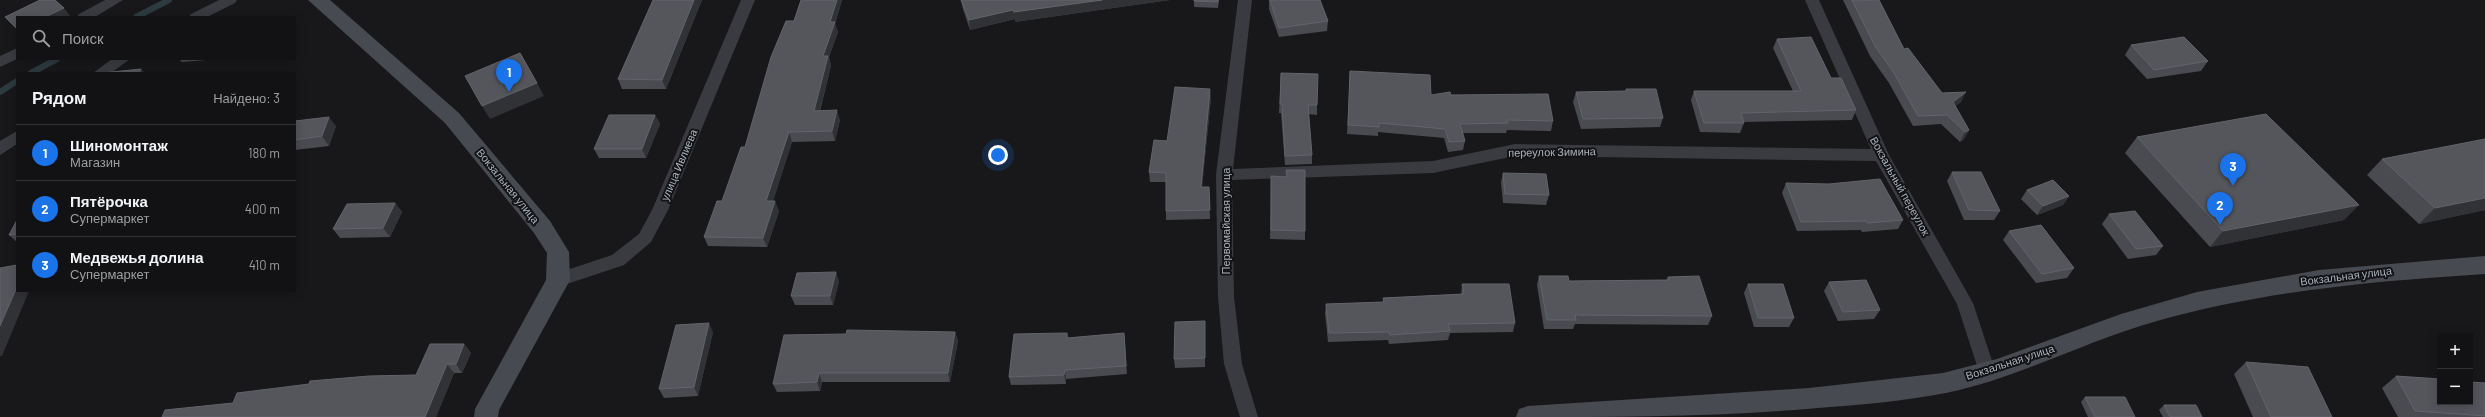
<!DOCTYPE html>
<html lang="ru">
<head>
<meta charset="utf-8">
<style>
  body { margin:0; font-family:Barlow,sans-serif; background:#1b1b1d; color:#f1f3f6 }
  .controls { position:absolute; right:12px; bottom:12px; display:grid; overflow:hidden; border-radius:0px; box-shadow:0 2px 10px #0003 }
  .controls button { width:36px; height:36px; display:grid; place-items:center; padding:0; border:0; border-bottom:1px solid #313234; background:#121214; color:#f1f3f6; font:20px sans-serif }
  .you { position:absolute; left:998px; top:155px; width:14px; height:14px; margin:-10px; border:3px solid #fff; border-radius:50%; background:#1a73e8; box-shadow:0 0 0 6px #1a73e833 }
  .badge { display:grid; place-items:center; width:26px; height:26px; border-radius:50%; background:#1a73e8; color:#fff; font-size:13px; font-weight:700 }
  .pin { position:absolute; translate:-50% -33px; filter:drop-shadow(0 1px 2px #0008) }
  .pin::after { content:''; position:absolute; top:21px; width:14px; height:12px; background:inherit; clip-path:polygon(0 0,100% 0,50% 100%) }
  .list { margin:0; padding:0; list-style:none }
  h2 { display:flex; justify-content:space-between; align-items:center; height:52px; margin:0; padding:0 16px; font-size:17px }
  h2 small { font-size:13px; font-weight:400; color:#9c9ea0 }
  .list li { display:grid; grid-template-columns:26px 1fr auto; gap:12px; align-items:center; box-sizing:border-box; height:56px; padding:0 16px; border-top:1px solid #313234 }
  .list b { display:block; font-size:15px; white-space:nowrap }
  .list p { margin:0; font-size:13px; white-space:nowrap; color:#9c9ea0 }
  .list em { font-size:13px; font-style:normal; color:#9c9ea0 }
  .icon { flex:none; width:22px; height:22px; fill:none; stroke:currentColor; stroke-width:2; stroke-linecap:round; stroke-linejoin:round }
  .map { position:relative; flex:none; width:2485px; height:417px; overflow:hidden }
  .search { position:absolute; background:#121214; box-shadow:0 2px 10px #0003; left:16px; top:16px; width:280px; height:44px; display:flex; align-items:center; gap:10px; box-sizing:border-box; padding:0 14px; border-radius:0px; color:#9c9ea0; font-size:15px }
  .panel { position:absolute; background:#121214; box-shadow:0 2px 10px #0003; left:16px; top:72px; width:280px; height:220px; border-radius:0px }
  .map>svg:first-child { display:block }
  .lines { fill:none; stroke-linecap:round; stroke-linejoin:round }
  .stream { stroke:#2d3a40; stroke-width:6 }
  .street { fill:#393b40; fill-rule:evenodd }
  .secondary { fill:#474a50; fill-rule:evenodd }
  .wall { fill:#494b50 }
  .shaded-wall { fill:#313236 }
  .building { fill:#54565c; stroke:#61646a }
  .labels { text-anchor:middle; stroke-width:4; stroke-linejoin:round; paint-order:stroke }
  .street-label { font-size:11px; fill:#a9b1bb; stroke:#131316 }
</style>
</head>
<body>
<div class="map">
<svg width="2485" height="417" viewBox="0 0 2485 417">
  <rect width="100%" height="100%" fill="#18181b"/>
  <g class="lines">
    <!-- stream -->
    <path class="stream" d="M 136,17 L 169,0
      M 31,73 L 57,59
      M 0,92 L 17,81"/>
    <!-- street -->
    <path class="street" d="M 105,0 L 123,0 L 95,17 L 77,17 L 79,14 Z
      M 219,0 L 237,0 L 235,3 L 207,17 L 189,17 L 191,14 Z
      M 741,0 L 755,0 L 668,210 L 651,242 L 624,265 L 558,287 L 552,285 L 550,280 L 552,275 L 612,255 L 639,234 L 652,210 Z
      M 1238,0 L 1252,0 L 1233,169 L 1433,161 L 1515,144 L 1871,149 L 1805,0 L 1819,0 L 1889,155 L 1973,303 L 1996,373 L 1993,378 L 1987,380 L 1981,378 L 1957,304 L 1876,161 L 1515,156 L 1433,173 L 1232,180 L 1234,297 L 1242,364 L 1258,417 L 1240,417 L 1224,364 L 1218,297 L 1216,175 Z
      M 17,48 L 17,59 L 0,67 L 0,56 Z
      M 112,59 L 130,59 L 111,73 L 93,73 Z
      M 17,131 L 17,144 L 0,155 L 0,141 Z"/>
    <!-- secondary -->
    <path class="secondary" d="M 308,0 L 330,0 L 459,113 L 550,221 L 569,252 L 570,280 L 499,410 L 498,417 L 474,417 L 475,409 L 546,280 L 547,253 L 534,233 L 445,123 Z
      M 2485,256 L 2485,274 C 2374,281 2264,291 2157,321 C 2085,341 2019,378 1946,393 C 1904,401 1860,405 1818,408 C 1717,417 1617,417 1516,417 L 1519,409 L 1528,406 L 1809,388 L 1943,373 L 1997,359 L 2121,314 L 2197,292 L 2319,270 Z"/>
  </g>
  <!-- wall -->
  <path class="wall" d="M 653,0 L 702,0 L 666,89 L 622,89 L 618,79 Z
    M 801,0 L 842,0 L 835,24 L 838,32 L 829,57 L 831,66 L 820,111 L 840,120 L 835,141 L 792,142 L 773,201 L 779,211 L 767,247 L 708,246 L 704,237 L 722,201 L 745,147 L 794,21 Z
    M 961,0 L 1170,0 L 1015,22 L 1015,19 L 970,30 L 963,9 Z
    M 1194,0 L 1219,0 L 1218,8 L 1194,7 Z
    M 1269,0 L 1320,0 L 1328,21 L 1327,31 L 1279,37 L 1269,9 Z
    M 1843,0 L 1879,0 L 1904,49 L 1942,93 L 1961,102 L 1955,106 L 1969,130 L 1964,139 L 1960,142 L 1941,124 L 1913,126 L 1889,83 L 1870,56 Z
    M 1777,39 L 1831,78 L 1856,110 L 1852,120 L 1743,122 L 1744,123 L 1740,133 L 1700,132 L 1691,100 L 1694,91 L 1793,91 L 1773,48 Z
    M 2131,45 L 2208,61 L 2201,71 L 2147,79 L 2125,55 Z
    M 179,59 L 219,59 L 182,62 Z
    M 1350,71 L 1431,95 L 1451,95 L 1553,121 L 1551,131 L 1507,130 L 1506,133 L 1463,133 L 1465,141 L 1463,150 L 1448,152 L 1444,138 L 1378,132 L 1378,136 L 1347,134 Z
    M 1281,73 L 1317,105 L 1317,115 L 1308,114 L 1312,155 L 1312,164 L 1285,165 L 1281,113 L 1279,113 Z
    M 1626,89 L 1663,118 L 1660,127 L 1581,129 L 1573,102 L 1576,92 L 1625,91 Z
    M 1211,98 L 1202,187 L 1209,187 L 1210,219 L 1166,220 L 1166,182 L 1150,182 L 1149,172 L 1167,141 Z
    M 655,115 L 660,124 L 646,158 L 599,158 L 594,149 Z
    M 295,121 L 336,126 L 329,146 L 295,150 Z
    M 2137,137 L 2344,220 L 2210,247 L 2125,153 Z
    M 2382,159 L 2485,210 L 2419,224 L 2367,175 Z
    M 1286,170 L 1305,231 L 1305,240 L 1270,239 L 1271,176 L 1286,177 Z
    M 1952,172 L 2000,211 L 1994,220 L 1964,220 L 1947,181 Z
    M 1503,173 L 1549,195 L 1546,205 L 1503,203 L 1501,182 Z
    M 1786,183 L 1903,220 L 1898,229 L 1862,232 L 1861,230 L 1797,231 L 1782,193 Z
    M 2027,190 L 2069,196 L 2063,205 L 2037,215 L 2021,199 Z
    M 395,203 L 402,212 L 390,237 L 340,238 L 333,229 Z
    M 2109,214 L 2163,246 L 2156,255 L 2128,259 L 2102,224 Z
    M 17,220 L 17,242 L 9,235 Z
    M 2009,231 L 2074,268 L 2067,278 L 2036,283 L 2003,240 Z
    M 1539,276 L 1569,281 L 1666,280 L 1668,277 L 1712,316 L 1708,325 L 1575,324 L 1573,329 L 1544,329 L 1537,285 Z
    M 839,281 L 833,305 L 795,305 L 791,296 Z
    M 1829,282 L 1880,310 L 1874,319 L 1838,321 L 1824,291 Z
    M 1462,284 L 1515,323 L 1513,332 L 1450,333 L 1448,340 L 1389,344 L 1388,340 L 1328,342 L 1325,313 L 1326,304 L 1383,302 L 1383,298 L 1461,294 Z
    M 1748,284 L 1794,318 L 1789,327 L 1754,327 L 1744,293 Z
    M 1205,321 L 1205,367 L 1175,368 L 1174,359 Z
    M 713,332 L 698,396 L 664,398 L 659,389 Z
    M 955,332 L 958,341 L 950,382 L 822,382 L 820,391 L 777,392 L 773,384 Z
    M 1067,333 L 1068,338 L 1125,342 L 1127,374 L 1066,379 L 1066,384 L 1011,385 L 1009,377 Z
    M 464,344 L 471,353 L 462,373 L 454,373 L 436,417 L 162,417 L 416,375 Z
    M 2246,362 L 2332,417 L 2253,417 L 2234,374 Z
    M 2396,376 L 2485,383 L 2485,417 L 2398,417 L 2382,388 Z
    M 2085,397 L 2135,417 L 2088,417 L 2081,402 Z
    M 2164,405 L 2202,417 L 2163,417 L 2159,410 Z"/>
  <!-- shaded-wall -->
  <path class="shaded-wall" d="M 694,0 L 702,0 L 666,89 L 662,80 Z
    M 837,0 L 842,0 L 835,24 L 838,32 L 829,57 L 831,66 L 817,120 L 814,111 L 823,56 L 830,22 Z
    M 1102,0 L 1170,0 L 1015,22 L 1014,12 Z
    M 64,8 L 71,17 L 45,17 Z
    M 1013,10 L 1015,19 L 970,30 L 969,20 Z
    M 141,69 L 145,73 L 139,73 Z
    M 537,83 L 544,96 L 490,119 L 482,106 Z
    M 1210,89 L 1211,98 L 1201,197 L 1201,187 Z
    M 1966,92 L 1961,102 L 1947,111 L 1953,102 Z
    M 837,110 L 840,120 L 835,141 L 832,131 Z
    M 655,115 L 660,124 L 646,158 L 642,149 Z
    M 329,117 L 336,126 L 329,146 L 322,136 Z
    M 1969,130 L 1964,139 L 1960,142 L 1965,132 Z
    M 789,132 L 792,142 L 770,211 L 766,201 Z
    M 2069,196 L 2063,205 L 2037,215 L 2043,206 Z
    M 2485,198 L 2485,210 L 2419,224 L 2435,208 Z
    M 775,201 L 779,211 L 767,247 L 763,238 Z
    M 395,203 L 402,212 L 390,237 L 383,228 Z
    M 2359,205 L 2344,220 L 2210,247 L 2223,231 Z
    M 836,272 L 839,281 L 833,305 L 830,296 Z
    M 17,287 L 17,291 L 29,291 L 2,356 L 0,356 L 0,326 Z
    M 709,323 L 713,332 L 698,396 L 694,387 Z
    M 955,332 L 958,341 L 950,382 L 948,373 Z
    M 1124,333 L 1125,342 L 1127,374 L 1126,366 Z
    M 464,344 L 471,353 L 462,373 L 456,364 Z
    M 447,364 L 454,373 L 436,417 L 425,417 Z
    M 1065,370 L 1066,379 L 1066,384 L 1064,375 Z
    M 819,373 L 822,382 L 820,391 L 817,382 Z"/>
  <!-- building -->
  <path class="building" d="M 40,0 L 55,0 L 64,8 L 45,17 L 17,17 L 17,29 L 5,17 Z
    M 653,0 L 694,0 L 662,80 L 618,79 Z
    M 801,0 L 837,0 L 830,22 L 835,22 L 823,56 L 828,56 L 814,111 L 837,110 L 832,131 L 789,132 L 766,201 L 775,201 L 763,238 L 704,237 L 717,201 L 722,201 L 741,147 L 745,147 L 771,57 L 786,21 L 794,21 Z
    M 961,0 L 1102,0 L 1014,12 L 1013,10 L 969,20 Z
    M 1194,0 L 1218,0 L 1218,2 L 1194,1 Z
    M 1270,0 L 1320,0 L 1328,21 L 1279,28 Z
    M 1852,0 L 1879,0 L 1904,49 L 1908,48 L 1942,93 L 1966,92 L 1953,102 L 1969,130 L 1965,132 L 1947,115 L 1918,116 L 1894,73 L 1875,46 Z
    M 1811,37 L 1831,78 L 1841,78 L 1856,110 L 1741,113 L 1744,123 L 1704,123 L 1694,91 L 1801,91 L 1777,39 Z
    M 2184,37 L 2208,61 L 2154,70 L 2131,45 Z
    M 520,53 L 537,83 L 482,106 L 465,76 Z
    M 141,69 L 139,73 L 102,73 Z
    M 1350,71 L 1430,75 L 1431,95 L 1450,92 L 1451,95 L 1548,94 L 1553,121 L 1507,120 L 1508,123 L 1460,124 L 1465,141 L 1449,142 L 1445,129 L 1379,123 L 1379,127 L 1348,125 Z
    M 1281,73 L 1318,74 L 1317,105 L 1308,105 L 1312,155 L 1285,156 L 1282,104 L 1280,104 Z
    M 1175,87 L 1210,89 L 1201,187 L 1209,187 L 1210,210 L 1166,211 L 1166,173 L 1149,172 L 1154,140 L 1167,141 Z
    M 1626,89 L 1656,89 L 1663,118 L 1583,119 L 1576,92 L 1627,91 Z
    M 2266,114 L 2359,205 L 2223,231 L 2137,137 Z
    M 609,115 L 655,115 L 642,149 L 594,149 Z
    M 329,117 L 322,136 L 295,140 L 295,121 Z
    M 2485,139 L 2485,198 L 2435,208 L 2382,159 Z
    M 1286,170 L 1305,170 L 1305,231 L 1271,230 L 1271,176 L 1287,177 Z
    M 1952,172 L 1981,172 L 2000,211 L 1969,210 Z
    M 1503,173 L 1546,174 L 1549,195 L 1505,194 Z
    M 1880,179 L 1903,220 L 1867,223 L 1866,221 L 1801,222 L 1786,183 L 1829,184 Z
    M 2053,180 L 2069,196 L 2043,206 L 2027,190 Z
    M 395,203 L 383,228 L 333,229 L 347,204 Z
    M 2135,211 L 2163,246 L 2136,249 L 2109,214 Z
    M 17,220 L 17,234 L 9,235 Z
    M 2041,225 L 2074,268 L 2042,274 L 2009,231 Z
    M 17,265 L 17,287 L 0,326 L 0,268 Z
    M 836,272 L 830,296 L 791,296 L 797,273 Z
    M 1539,276 L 1568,276 L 1569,281 L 1669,280 L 1668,277 L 1699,276 L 1712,316 L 1575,315 L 1576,320 L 1547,320 Z
    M 1866,280 L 1880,310 L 1843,312 L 1829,282 Z
    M 1462,284 L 1509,284 L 1515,323 L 1448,324 L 1450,331 L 1390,335 L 1389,332 L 1329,333 L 1326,304 L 1384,302 L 1383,298 L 1464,294 Z
    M 1748,284 L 1783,284 L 1794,318 L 1758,318 Z
    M 1205,321 L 1205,358 L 1174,359 L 1175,322 Z
    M 709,323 L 694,387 L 659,389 L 676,325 Z
    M 847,330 L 955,332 L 948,373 L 819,373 L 817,382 L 773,384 L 784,335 L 846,334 Z
    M 1067,333 L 1067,338 L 1124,333 L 1126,366 L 1065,370 L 1064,375 L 1009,377 L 1014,334 Z
    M 430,344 L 464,344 L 456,364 L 447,364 L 425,417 L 162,417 L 165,410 L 233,403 L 237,393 L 309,384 L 310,381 L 369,376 L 416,375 Z
    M 2246,362 L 2308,367 L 2332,417 L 2271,417 Z
    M 2396,376 L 2440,379 L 2440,402 L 2470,402 L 2470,382 L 2485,383 L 2485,416 L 2415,411 Z
    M 2085,397 L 2125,397 L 2135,417 L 2095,417 Z
    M 2164,405 L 2196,405 L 2202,417 L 2170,417 Z"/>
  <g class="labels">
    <!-- street labels -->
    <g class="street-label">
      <text transform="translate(1552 152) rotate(-1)" y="4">переулок Зимина</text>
      <text transform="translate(679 165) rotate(-67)" y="4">улица Ивлиева</text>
      <text transform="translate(508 186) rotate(51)" y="4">Вокзальная улица</text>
      <text transform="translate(1900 186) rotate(61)" y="4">Вокзальный переулок</text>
      <text transform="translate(1226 221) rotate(-90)" y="4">Первомайская улица</text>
      <text transform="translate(2346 276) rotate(-7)" y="4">Вокзальная улица</text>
      <text transform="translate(2010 362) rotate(-18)" y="4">Вокзальная улица</text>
    </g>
  </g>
</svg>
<div class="controls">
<button>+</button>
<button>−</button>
</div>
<div class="you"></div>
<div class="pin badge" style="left:509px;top:92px">1</div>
<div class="pin badge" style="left:2220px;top:225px">2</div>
<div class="pin badge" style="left:2233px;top:186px">3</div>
<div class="search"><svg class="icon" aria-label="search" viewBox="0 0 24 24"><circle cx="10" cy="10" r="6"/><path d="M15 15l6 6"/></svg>Поиск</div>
<section class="panel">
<h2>Рядом<small>Найдено: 3</small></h2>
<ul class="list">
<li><span class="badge">1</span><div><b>Шиномонтаж</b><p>Магазин</p></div><em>180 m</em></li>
<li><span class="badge">2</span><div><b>Пятёрочка</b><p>Супермаркет</p></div><em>400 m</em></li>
<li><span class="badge">3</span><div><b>Медвежья долина</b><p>Супермаркет</p></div><em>410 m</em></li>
</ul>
</section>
</div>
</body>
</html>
